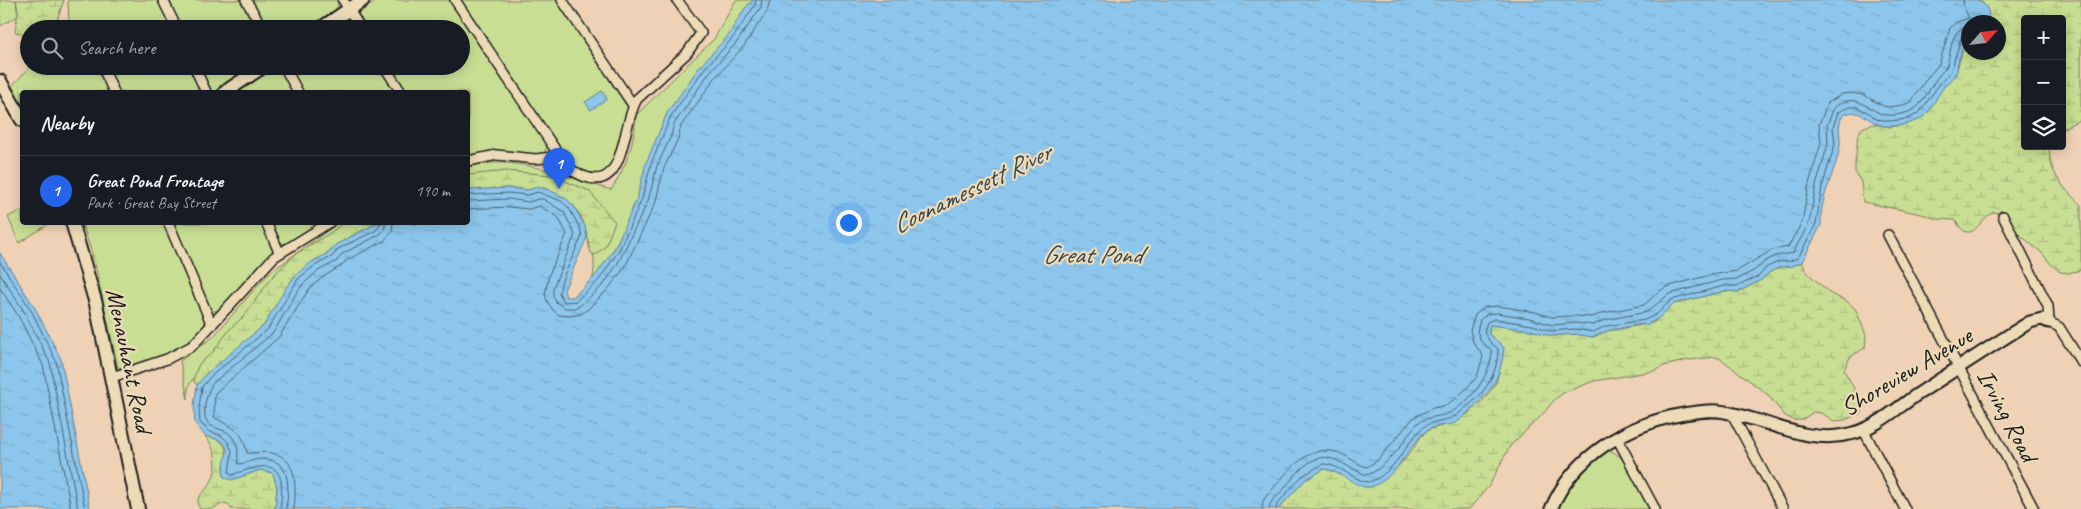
<!DOCTYPE html>
<html lang="en">
<head>
<meta charset="utf-8">
<style>
  body { margin:0; font-family:Caveat,sans-serif; background:#242831; color:#f1f3f6 }
  .controls { position:absolute; right:15px; top:15px; display:grid; overflow:hidden; border-radius:5px; box-shadow:0 2px 12px #0003 }
  .controls button { width:45px; height:45px; display:grid; place-items:center; padding:0; border:0; border-bottom:1px solid #363941; background:#171b24; color:#f1f3f6; font:25px sans-serif }
  .compass { position:absolute; left:1961px; top:15px; width:45px; height:45px; border-radius:50%; background:#171b24; box-shadow:0 2px 12px #0003; rotate:63deg }
  .you { position:absolute; left:848px; top:222px; width:18px; height:18px; margin:-12px; border:4px solid #fff; border-radius:50%; background:#1a73e8; box-shadow:0 0 0 8px #1a73e833 }
  .badge { display:grid; place-items:center; width:32px; height:32px; border-radius:50%; background:#2563eb; color:#fff; font-size:16px; font-weight:700 }
  .pin { position:absolute; translate:-50% -41px; filter:drop-shadow(0 1px 2px #0008) }
  .pin::after { content:''; position:absolute; top:26px; width:18px; height:15px; background:inherit; clip-path:polygon(0 0,100% 0,50% 100%) }
  .list { margin:0; padding:0; list-style:none }
  h2 { display:flex; justify-content:space-between; align-items:center; height:65px; margin:0; padding:0 20px; font-size:21px }
  h2 small { font-size:16px; font-weight:400; color:#9ea1a6 }
  .list li { display:grid; grid-template-columns:32px 1fr auto; gap:15px; align-items:center; box-sizing:border-box; height:70px; padding:0 20px; border-top:1px solid #363941 }
  .list b { display:block; font-size:19px; white-space:nowrap }
  .list p { margin:0; font-size:16px; white-space:nowrap; color:#9ea1a6 }
  .list em { font-size:16px; font-style:normal; color:#9ea1a6 }
  .icon { flex:none; width:28px; height:28px; fill:none; stroke:currentColor; stroke-width:2; stroke-linecap:round; stroke-linejoin:round }
  .map { position:relative; flex:none; width:2081px; height:509px; overflow:hidden }
  .search { position:absolute; background:#171b24; box-shadow:0 2px 12px #0003; left:20px; top:20px; width:450px; height:55px; display:flex; align-items:center; gap:12px; box-sizing:border-box; padding:0 18px; border-radius:28px; color:#9ea1a6; font-size:19px }
  .panel { position:absolute; background:#171b24; box-shadow:0 2px 12px #0003; left:20px; top:90px; width:450px; height:135px; border-radius:5px }
  .map>svg:first-child { display:block }
  .green { fill:#c8de93; stroke:#727d58 }
  .wetland { fill:url(#wetland-marsh); stroke:#727d58 }
  .water { fill:url(#water-ripples); stroke:#608299 }
  .lines { fill:none; stroke-linecap:round; stroke-linejoin:round }
  .shore { stroke:#49606f; stroke-width:1 }
  .minor-casing { stroke:#1c1c1c; stroke-width:12 }
  .tertiary-casing { stroke:#1c1c1c; stroke-width:15 }
  .secondary-casing { stroke:#1c1c1c; stroke-width:16 }
  .minor { stroke:#eddbb8; stroke-width:9 }
  .tertiary { stroke:#eddbb8; stroke-width:11 }
  .secondary { stroke:#eddbb8; stroke-width:12 }
  .labels { text-anchor:middle; stroke-width:4.5; stroke-linejoin:round; paint-order:stroke }
  .street-label { font-size:25px; fill:#1c1c1c; stroke:#eddbb8 }
  .water-label { font-size:26px; font-style:italic; fill:#384650; stroke:#eddbb8 }
</style>
</head>
<body>
<div class="map">
<svg width="2081" height="509" viewBox="0 0 2081 509">
  <defs>
    <pattern id="wetland-marsh" width="20" height="14" patternUnits="userSpaceOnUse" patternTransform="scale(1.25)"><rect width="20" height="14" fill="#c8de93"/><path d="M1 5h8M5 5V1M11 12h8M15 12V8" fill="none" stroke="#abbe7e"/></pattern>
    <pattern id="water-ripples" width="26" height="14" patternUnits="userSpaceOnUse" patternTransform="scale(1.25)"><rect width="26" height="14" fill="#8dc6ec"/><path d="M2 4q2-2 4 0t4 0M15 11q2-2 4 0t4 0" fill="none" stroke="#79aaca"/></pattern>
  </defs>
  <rect width="100%" height="100%" fill="#efd1b5"/>
  <filter id="ink" filterUnits="userSpaceOnUse"><feTurbulence type="fractalNoise" baseFrequency=".02" numOctaves="2"/><feDisplacementMap in="SourceGraphic" scale="10" xChannelSelector="R" yChannelSelector="G"/><feConvolveMatrix kernelMatrix="1 2 1 2 8 2 1 2 1" color-interpolation-filters="sRGB"/></filter>
  <g filter="url(#ink)">
    <!-- green -->
    <path class="green" d="M 0,0 L 16,0 L 17,10 L 20,15 L 0,26 Z
      M 68,0 L 160,0 L 173,29 L 72,29 L 69,23 Z
      M 169,0 L 241,0 L 257,29 L 182,29 Z
      M 250,0 L 336,0 L 338,5 L 335,11 L 310,29 L 267,29 Z
      M 378,0 L 449,0 L 545,140 L 547,147 L 544,153 L 537,155 L 494,152 L 468,157 L 468,92 L 405,92 L 389,66 L 461,66 L 461,29 L 366,29 L 358,14 Z
      M 459,0 L 556,0 L 628,108 L 628,120 L 612,167 L 599,175 L 589,174 L 572,167 Z
      M 736,0 L 774,0 L 665,147 L 587,303 C 594,275 600,257 584,232 L 468,189 L 468,167 C 515,153 566,177 611,190 C 627,165 634,145 636,115 L 714,39 Z
      M 344,20 L 350,21 L 356,29 L 330,29 Z
      M 31,66 L 97,66 L 110,92 L 22,92 L 22,106 L 12,86 Z
      M 107,66 L 190,66 L 202,92 L 119,92 Z
      M 200,66 L 254,66 L 215,92 L 211,90 Z
      M 288,66 L 380,66 L 396,92 L 303,92 Z
      M 274,67 L 281,72 L 293,92 L 236,92 Z
      M 22,210 L 22,222 L 50,223 L 19,243 L 8,217 Z
      M 82,223 L 164,223 L 205,320 C 205,348 141,365 118,368 L 94,260 Z
      M 173,223 L 261,223 L 274,252 L 221,311 L 213,311 L 208,306 Z
      M 270,223 L 320,223 L 285,244 L 279,242 Z
      M 338,223 L 379,223 L 372,226 L 246,341 L 191,381 L 188,388 L 188,399 L 180,361 L 213,337 L 268,274 Z
      M 1608,451 C 1626,451 1642,494 1650,509 L 1556,509 L 1575,477 L 1603,452 Z"/>
    <!-- wetland -->
    <path class="wetland" d="M 16,0 L 64,0 L 55,26 L 56,29 L 29,29 L 29,36 L 15,32 L 18,11 Z
      M 1978,0 L 2081,0 L 2081,119 L 2062,129 L 2062,19 L 2025,19 L 2025,146 L 2050,146 C 2047,171 2064,189 2081,205 L 2081,270 L 2068,273 L 2060,272 L 2049,262 L 2042,253 L 2020,235 L 1998,213 L 1994,212 C 1977,220 1972,248 1955,220 L 1936,219 L 1926,215 L 1863,202 L 1861,182 L 1855,172 L 1855,164 L 1858,135 L 1862,128 L 1873,124 L 1890,127 L 1906,124 L 1926,114 L 1942,88 L 1956,73 L 1964,45 L 1968,36 L 1968,52 L 1998,52 L 1998,22 L 1988,22 C 1989,12 1988,6 1978,0 Z
      M 506,171 L 550,175 L 580,187 L 589,191 L 615,222 L 605,247 L 595,255 L 591,253 C 588,245 588,235 585,227 C 575,198 559,193 532,189 L 528,190 L 508,188 L 468,190 L 468,175 Z
      M 343,223 L 377,223 L 348,238 L 295,276 L 264,325 L 197,385 L 194,382 L 194,377 L 199,364 L 212,353 L 230,329 L 244,316 L 272,277 L 294,255 L 330,233 Z
      M 1802,262 L 1805,270 L 1813,278 L 1831,294 L 1848,302 L 1856,310 L 1866,335 L 1865,348 L 1850,357 L 1844,370 L 1863,405 L 1861,413 L 1845,420 L 1834,421 L 1821,413 L 1813,412 L 1802,420 L 1793,420 L 1784,415 L 1767,394 L 1721,359 L 1716,357 L 1688,360 L 1664,366 L 1654,371 L 1594,381 L 1563,393 L 1554,400 L 1544,413 L 1510,446 L 1489,486 L 1469,509 L 1278,509 L 1305,480 L 1324,469 C 1342,471 1358,491 1374,485 C 1387,480 1407,458 1415,446 C 1418,441 1422,434 1427,431 C 1433,427 1441,427 1448,424 C 1465,419 1489,398 1496,382 C 1500,371 1502,359 1504,348 L 1489,334 L 1490,325 L 1532,330 L 1551,336 L 1575,334 L 1593,337 L 1607,331 L 1653,323 L 1673,304 L 1725,291 L 1738,292 L 1761,280 L 1770,272 L 1780,267 L 1792,266 Z
      M 205,436 C 224,440 225,442 227,460 C 228,467 231,474 232,480 L 260,470 L 273,473 L 277,488 L 275,509 L 231,509 L 228,504 L 224,503 L 212,509 L 200,509 C 199,507 197,504 198,501 C 198,496 204,492 207,488 C 220,471 218,451 205,436 Z"/>
    <!-- water -->
    <path class="water" d="M 753,0 L 1978,0 C 1988,6 1990,12 1988,22 L 1968,22 C 1968,37 1963,48 1958,62 C 1957,66 1958,70 1956,73 C 1952,80 1945,84 1941,91 C 1936,98 1931,111 1924,116 C 1915,123 1902,126 1891,126 C 1869,128 1864,105 1843,115 C 1836,128 1841,133 1840,145 C 1836,172 1819,198 1821,225 L 1802,262 L 1792,266 L 1780,267 L 1770,272 L 1761,280 L 1738,292 L 1725,291 L 1673,304 L 1659,318 L 1646,325 L 1641,324 L 1607,331 L 1593,337 L 1575,334 L 1551,336 L 1531,330 L 1490,325 L 1489,334 C 1494,339 1500,342 1504,348 C 1500,378 1493,390 1471,409 C 1467,413 1462,419 1457,422 C 1448,427 1434,424 1425,432 C 1409,446 1393,483 1369,487 C 1355,488 1342,471 1324,469 L 1305,480 L 1278,509 L 275,509 L 277,488 L 273,473 L 260,470 L 232,480 L 224,477 C 219,458 243,443 205,436 L 195,423 L 194,406 L 197,385 L 206,374 L 264,325 L 287,286 L 295,276 L 310,263 L 330,252 L 335,245 L 377,223 L 468,222 L 468,190 L 508,188 L 528,190 L 537,187 L 547,189 L 564,197 L 573,205 L 585,226 L 587,237 L 564,290 L 566,297 L 573,297 L 595,276 L 615,248 L 637,198 L 646,163 L 667,113 L 700,66 L 728,36 L 745,8 Z
      M 602,91 L 607,99 L 591,110 L 585,102 Z
      M 0,253 L 35,308 L 61,359 L 90,509 L 0,509 Z"/>
    <g class="lines">
      <!-- shore -->
      <path class="shore" d="M 468,195 L 508,193 L 528,195 L 538,192 L 561,201 L 569,208 L 580,228 L 582,236 L 562,280 L 559,293 L 564,302 L 576,301 L 599,280 L 619,250 L 642,199 L 651,164 L 671,116 L 704,69 L 732,39 L 755,5 L 756,0
        M 468,201 L 508,199 L 529,202 L 538,199 L 543,199 L 564,212 L 575,235 L 553,288 L 553,296 L 556,302 L 565,308 L 575,308 L 581,305 L 604,284 L 618,263 L 648,201 L 657,166 L 671,136 L 674,124 L 709,73 L 737,42 L 761,7 L 762,0
        M 468,209 L 508,207 L 529,209 L 539,206 L 558,217 L 567,234 L 549,275 L 545,294 L 547,301 L 553,310 L 559,315 L 570,316 L 581,314 L 588,309 L 609,288 L 625,267 L 655,204 L 664,168 L 678,139 L 681,126 L 715,78 L 744,46 L 767,11 L 770,0
        M 0,262 L 31,310 L 56,361 L 85,509
        M 0,274 L 25,313 L 50,363 L 78,509
        M 0,288 L 19,317 L 43,365 L 71,509
        M 280,509 C 287,462 272,460 232,475 L 229,473 L 232,451 L 228,442 L 222,436 L 208,431 L 200,422 L 199,407 L 202,387 L 210,377 L 268,329 L 298,279 L 313,267 L 333,256 L 338,249 L 375,231 L 379,227 L 380,222
        M 286,509 C 289,486 292,459 261,459 C 253,459 246,464 238,464 C 237,455 240,447 233,438 C 227,429 218,430 210,425 C 199,417 207,390 214,382 L 273,333 L 297,292 L 303,284 L 318,271 L 337,261 L 342,254 L 379,235 L 384,230 L 386,222
        M 294,509 C 296,488 298,456 271,453 C 262,451 254,454 247,453 C 242,427 233,429 214,417 L 215,393 L 279,337 L 309,289 L 323,277 L 341,266 L 347,260 L 384,241 L 392,232 L 393,222
        M 1262,509 L 1263,501 L 1267,495 C 1285,476 1306,443 1336,452 C 1348,455 1357,465 1367,467 L 1378,460 L 1414,417 L 1433,408 L 1447,405 L 1464,391 L 1477,377 L 1483,356 L 1473,342 L 1470,330 L 1475,315 L 1485,307 L 1498,306 L 1535,312 L 1551,317 L 1575,316 L 1592,317 L 1603,313 L 1644,305 L 1658,292 L 1666,287 L 1710,275 L 1737,271 L 1772,250 L 1788,247 L 1802,222 L 1809,184 L 1821,143 L 1819,124 L 1828,103 L 1842,94 L 1851,93 L 1864,95 L 1883,106 L 1889,107 L 1903,105 L 1911,102 L 1927,78 L 1939,64 L 1950,28 L 1957,22 L 1969,18 L 1964,8 L 1963,0
        M 1269,509 C 1270,500 1276,497 1282,491 C 1293,478 1309,454 1329,458 C 1341,460 1364,478 1370,474 C 1382,468 1398,451 1405,440 C 1409,434 1413,427 1419,422 C 1429,416 1442,417 1451,412 C 1472,401 1491,374 1492,351 L 1481,341 L 1477,331 L 1480,320 L 1487,314 L 1497,313 L 1529,318 L 1552,325 L 1575,323 L 1593,325 L 1605,320 L 1647,312 L 1669,294 L 1722,280 L 1738,279 L 1755,270 L 1764,262 L 1775,256 L 1793,253 L 1809,223 L 1816,186 L 1828,144 L 1827,125 L 1834,108 C 1851,93 1863,104 1879,113 C 1888,118 1908,114 1916,108 C 1926,99 1932,83 1941,73 C 1942,72 1945,69 1946,67 C 1952,54 1949,28 1968,27
        M 1276,509 L 1277,504 L 1302,476 L 1323,464 C 1341,464 1360,486 1372,481 C 1394,472 1405,446 1421,429 C 1429,421 1443,421 1452,418 C 1459,415 1464,408 1470,404 C 1487,391 1498,371 1498,349 L 1490,342 L 1484,332 L 1487,322 L 1495,319 L 1532,325 L 1551,331 L 1575,329 L 1593,332 L 1606,326 L 1645,320 L 1657,314 L 1671,300 L 1724,286 L 1738,286 L 1759,276 L 1767,267 L 1778,262 L 1790,261 L 1798,258 L 1816,224 L 1822,187 L 1835,144 L 1833,127 L 1838,112 L 1849,107 L 1857,107 L 1871,114 L 1876,119 L 1890,121 L 1908,119 L 1920,112 L 1938,86 L 1951,71 L 1961,38 L 1964,34 L 1968,33"/>
      <!-- minor casing -->
      <g class="minor-casing">
        <path id="minor" d="M 163,0 L 177,29
          M 246,0 L 263,29
          M 343,0 L 361,29
          M 455,0 L 567,167 C 627,209 619,130 637,99 L 687,53 L 701,33 L 677,0
          M 562,0 L 633,105
          M 102,66 L 114,92
          M 194,66 L 206,92
          M 284,66 L 298,92
          M 384,66 L 401,92
          M 468,161 L 497,155 L 536,159 L 552,157
          M 2003,216 L 2048,306 L 2049,322 L 2059,327 L 2081,362
          M 168,222 L 212,325
          M 266,222 L 279,252
          M 1888,235 L 2034,509
          M 112,377 L 167,359 L 192,346 L 274,257 L 330,222
          M 1732,414 L 1783,509
          M 1863,429 L 1905,509
          M 1617,438 L 1655,509"/>
      </g>
      <!-- tertiary casing -->
      <g class="tertiary-casing">
        <path id="tertiary" d="M 1551,509 C 1574,455 1628,424 1684,414 C 1698,412 1711,409 1725,412 C 1766,419 1807,445 1850,434 C 1874,429 1896,409 1915,396 C 1953,371 1991,346 2030,322 L 2042,319 L 2049,322"/>
      </g>
      <!-- secondary casing -->
      <g class="secondary-casing">
        <path id="secondary" d="M 320,29 L 363,0
          M 0,81 L 22,120
          M 225,92 L 264,66
          M 72,222 L 96,304 L 138,509"/>
      </g>
      <!-- minor -->
      <use href="#minor" class="minor"/>
      <!-- tertiary -->
      <use href="#tertiary" class="tertiary"/>
      <!-- secondary -->
      <use href="#secondary" class="secondary"/>
    </g>
  </g>
  <g class="labels">
    <!-- street labels -->
    <g class="street-label">
      <text transform="translate(130 360) rotate(78)" y="9">Menauhant Road</text>
      <text transform="translate(1906 371) rotate(-31)" y="9">Shoreview Avenue</text>
      <text transform="translate(2008 415) rotate(62)" y="9">Irving Road</text>
    </g>
    <!-- water labels -->
    <g class="water-label">
      <text transform="translate(971 188) rotate(-26)" y="9">Coonamessett River</text>
      <text x="1092" y="263">Great Pond</text>
    </g>
  </g>
</svg>
<div class="controls">
<button>+</button>
<button>−</button>
<button><svg class="icon" aria-label="layers" viewBox="0 0 24 24"><path d="M12 4l9 5-9 5-9-5zM3 14l9 5 9-5"/></svg></button>
</div>
<svg class="compass" viewBox="-18 -18 36 36"><path d="M0-13l5 13h-10z" fill="#e53935"/><path d="M0 13l5-13h-10z" fill="#9ea1a6"/></svg>
<div class="you"></div>
<div class="pin badge" style="left:559px;top:189px">1</div>
<div class="search"><svg class="icon" aria-label="search" viewBox="0 0 24 24"><circle cx="10" cy="10" r="6"/><path d="M15 15l6 6"/></svg>Search here</div>
<section class="panel">
<h2>Nearby<small></small></h2>
<ul class="list">
<li><span class="badge">1</span><div><b>Great Pond Frontage</b><p>Park · Great Bay Street</p></div><em>190 m</em></li>
</ul>
</section>
</div>
</body>
</html>
